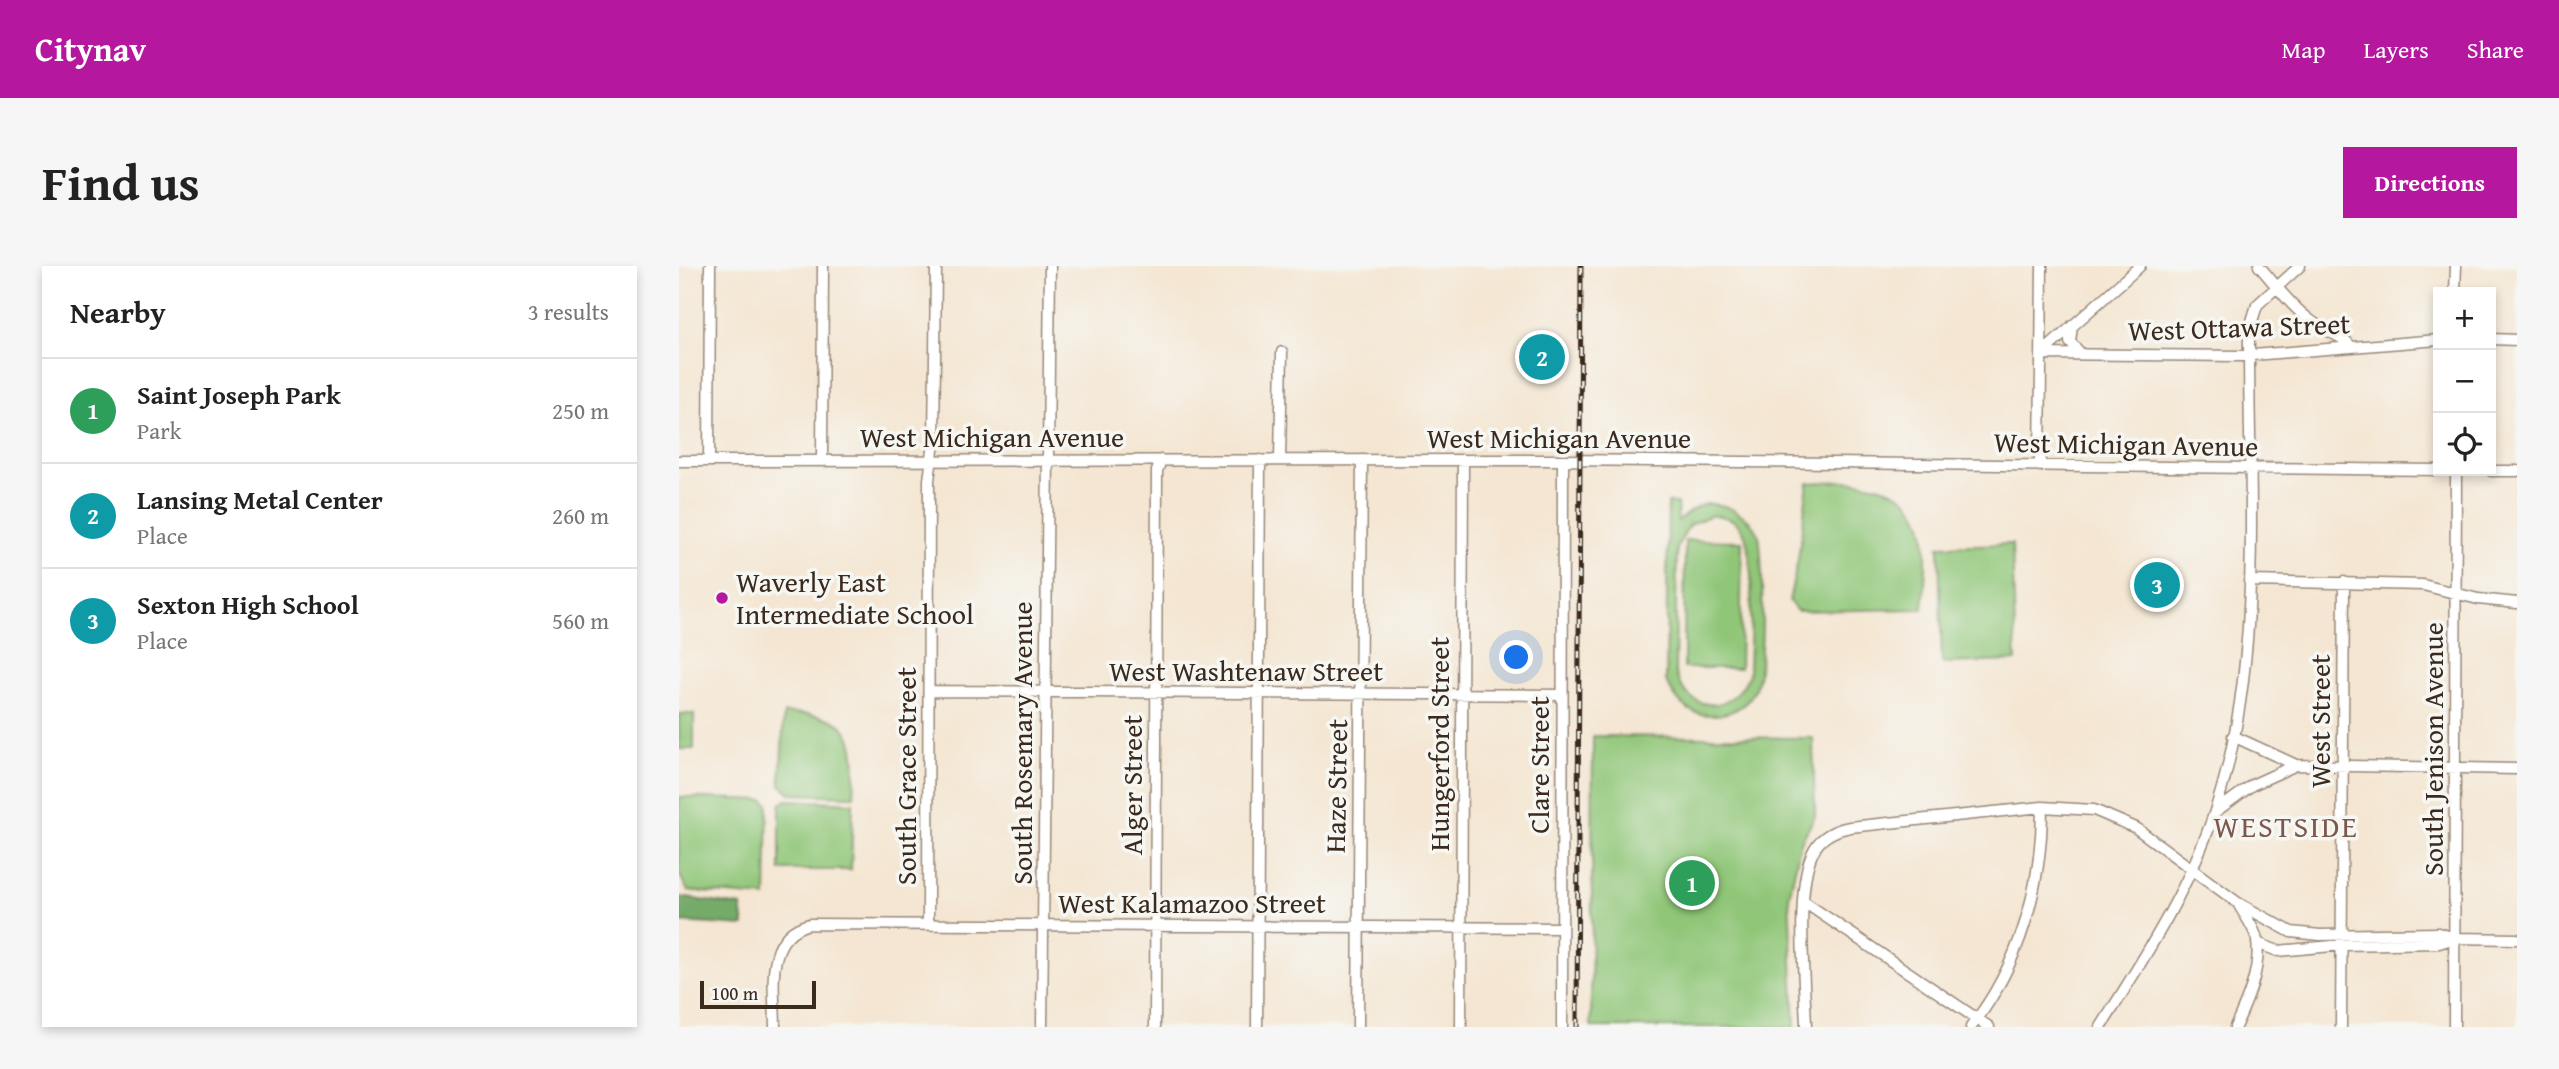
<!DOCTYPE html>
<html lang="en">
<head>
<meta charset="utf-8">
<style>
  body { margin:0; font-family:"Gentium Book Plus",serif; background:#f6f6f6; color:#222 }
  .controls { position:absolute; right:21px; top:21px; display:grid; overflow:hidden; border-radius:0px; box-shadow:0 4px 10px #0003 }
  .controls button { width:63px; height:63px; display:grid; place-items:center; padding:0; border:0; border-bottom:2px solid #e0e0e0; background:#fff; color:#222; font:35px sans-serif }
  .scale { position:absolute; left:21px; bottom:18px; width:116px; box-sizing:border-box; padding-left:7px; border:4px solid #3b2a1e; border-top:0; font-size:19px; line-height:24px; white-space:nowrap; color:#3b2a1e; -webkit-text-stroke:5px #f6f6f2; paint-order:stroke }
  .you { position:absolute; left:838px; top:392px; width:24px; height:24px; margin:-18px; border:5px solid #fff; border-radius:50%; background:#1a73e8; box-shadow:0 0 0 10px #1a73e833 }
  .badge { display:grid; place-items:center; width:46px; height:46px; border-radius:50%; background:#b5179e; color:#fff; font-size:23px; font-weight:700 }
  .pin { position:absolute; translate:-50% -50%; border:4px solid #fff; box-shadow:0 2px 7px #0006 }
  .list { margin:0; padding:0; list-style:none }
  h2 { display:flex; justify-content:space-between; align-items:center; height:91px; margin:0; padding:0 28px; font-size:30px }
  h2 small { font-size:23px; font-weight:400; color:#767676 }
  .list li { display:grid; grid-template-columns:46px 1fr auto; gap:21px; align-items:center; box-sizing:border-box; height:105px; padding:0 28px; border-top:2px solid #e0e0e0 }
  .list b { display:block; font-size:26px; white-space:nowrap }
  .list p { margin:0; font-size:23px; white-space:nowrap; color:#767676 }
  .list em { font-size:23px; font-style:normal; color:#767676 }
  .icon { flex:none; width:38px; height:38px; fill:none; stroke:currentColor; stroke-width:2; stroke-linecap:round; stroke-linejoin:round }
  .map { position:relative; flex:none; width:1838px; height:761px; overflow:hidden; border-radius:0px }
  header { display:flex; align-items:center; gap:42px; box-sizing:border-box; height:98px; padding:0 35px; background:#b5179e; color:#fff }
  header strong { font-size:33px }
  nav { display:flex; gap:38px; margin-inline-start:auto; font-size:24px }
  .intro { display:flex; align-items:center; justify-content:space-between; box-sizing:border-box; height:168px; padding:0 42px }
  h1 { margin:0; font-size:49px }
  .button { padding:18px 32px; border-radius:0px; background:#b5179e; color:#fff; font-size:24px; font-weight:700 }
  main { display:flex; gap:42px; padding:0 42px }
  aside { flex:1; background:#fff; border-radius:0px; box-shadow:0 4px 10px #0003 }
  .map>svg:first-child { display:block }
  .green { fill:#90c678; stroke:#66784b; stroke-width:2; fill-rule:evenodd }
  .forest { fill:#74ab68; stroke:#586a43; stroke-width:2 }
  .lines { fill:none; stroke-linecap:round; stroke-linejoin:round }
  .minor-casing { stroke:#988878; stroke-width:13 }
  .minor { stroke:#fff; stroke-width:10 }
  .rail-casing { stroke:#3b2a1e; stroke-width:5 }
  .rail { stroke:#f6f6f2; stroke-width:2.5; stroke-dasharray:8; stroke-linecap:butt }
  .poi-dot { fill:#b5179e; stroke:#f6f6f2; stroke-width:2.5 }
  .labels { text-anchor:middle; stroke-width:7; stroke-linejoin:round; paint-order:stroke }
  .street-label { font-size:28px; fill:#3b2a1e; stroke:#f6f6f2 }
  .poi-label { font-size:28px; fill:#3b2a1e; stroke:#f6f6f2; text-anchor:start }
  .neighbourhood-label { font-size:30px; letter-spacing:2px; fill:#7c594c; stroke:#f6f6f2 }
</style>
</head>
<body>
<header>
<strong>Citynav</strong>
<nav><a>Map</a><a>Layers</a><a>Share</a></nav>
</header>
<div class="intro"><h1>Find us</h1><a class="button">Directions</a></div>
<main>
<aside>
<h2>Nearby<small>3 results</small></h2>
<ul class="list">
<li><span class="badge" style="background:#2e9e5b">1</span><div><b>Saint Joseph Park</b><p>Park</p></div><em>250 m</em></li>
<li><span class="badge" style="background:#0f9aa8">2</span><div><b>Lansing Metal Center</b><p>Place</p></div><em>260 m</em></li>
<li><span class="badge" style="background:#0f9aa8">3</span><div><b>Sexton High School</b><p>Place</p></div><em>560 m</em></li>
</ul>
</aside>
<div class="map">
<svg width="1838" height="761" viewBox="0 0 1838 761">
  <rect width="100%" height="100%" fill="#f6f6f2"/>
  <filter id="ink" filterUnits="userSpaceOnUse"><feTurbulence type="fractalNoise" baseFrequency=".0143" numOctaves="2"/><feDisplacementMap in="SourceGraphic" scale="14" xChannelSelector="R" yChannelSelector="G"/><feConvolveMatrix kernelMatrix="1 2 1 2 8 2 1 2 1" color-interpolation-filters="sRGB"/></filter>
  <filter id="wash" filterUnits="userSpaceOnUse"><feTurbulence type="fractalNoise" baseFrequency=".00686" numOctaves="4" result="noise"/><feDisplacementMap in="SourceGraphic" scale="28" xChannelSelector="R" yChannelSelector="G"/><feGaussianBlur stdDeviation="1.57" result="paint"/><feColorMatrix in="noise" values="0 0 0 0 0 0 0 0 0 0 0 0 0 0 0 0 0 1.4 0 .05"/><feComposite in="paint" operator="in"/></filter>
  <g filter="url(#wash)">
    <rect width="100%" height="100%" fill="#f4e6d2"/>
    <!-- green -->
    <path class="green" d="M 1164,215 C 1257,220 1250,269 1244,343 L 1118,345 L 1110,335 L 1119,294 L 1129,217 Z
      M 989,237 L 998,237 L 999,255 C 1006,249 1014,242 1023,239 C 1045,234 1072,250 1080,270 C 1084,297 1086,403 1075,425 C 1067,442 1048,450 1030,449 C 1008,449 996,433 987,415 ZM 1033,249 C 1044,250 1055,252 1062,262 C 1079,284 1070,376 1070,408 C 1054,450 1006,448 996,404 L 998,281 L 1010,259 Z
      M 1006,274 L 1063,275 L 1061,402 L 1005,402 Z
      M 1333,278 L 1337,395 L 1263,397 L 1260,280 Z
      M 105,447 C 175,448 178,467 175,530 L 112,528 L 101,518 Z
      M 0,448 L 15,448 L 15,483 L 0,483 Z
      M 914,470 L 1134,472 L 1136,550 L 1122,576 L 1110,631 L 1116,761 L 912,761 Z
      M 0,531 L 85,534 L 89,538 L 87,631 L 9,625 L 0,608 Z
      M 107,534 L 174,537 L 172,604 L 101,604 L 101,539 Z"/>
    <!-- forest -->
    <path class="forest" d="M 0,631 L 62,640 L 65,660 L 0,656 Z"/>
  </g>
  <g filter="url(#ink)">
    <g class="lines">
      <!-- minor casing -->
      <g class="minor-casing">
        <path id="minor" d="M 1580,0 C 1597,19 1613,42 1635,57 C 1647,66 1664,69 1672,81
          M 1776,26 L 1777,0
          M 1393,60 L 1391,76 L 1402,88
          M 1812,73 L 1838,74
          M 1362,88 L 1561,90 L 1759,74
          M 1362,88 L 1461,0
          M 143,193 L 144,0
          M 30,194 L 31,0
          M 601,194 L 603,86
          M 0,195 L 884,194 L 1759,204
          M 1361,200 L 1363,0
          M 1812,205 L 1838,205
          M 1570,315 L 1744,319 L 1799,333 L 1838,337
          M 251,425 L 883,429
          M 1554,470 L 1617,499
          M 1536,546 L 1573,519 L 1617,499 L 1838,503
          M 1125,636 L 1310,761
          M 249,658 L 250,214 L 255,177 L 257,0
          M 1578,677 L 1599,685 L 1664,679 L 1760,677 L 1776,672
          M 96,761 C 96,724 84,670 130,658 L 883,662
          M 363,761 L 371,0
          M 476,761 L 478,205 L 482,194
          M 578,761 L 581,194
          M 679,761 L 683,194
          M 782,761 L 784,194
          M 883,761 L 884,194
          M 1127,761 C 1126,717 1116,626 1133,588 C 1140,571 1155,564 1171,561 L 1363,541 L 1415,544 L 1457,562 L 1559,637 L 1612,666 L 1641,669 L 1759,667 L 1776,672 L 1838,673
          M 1292,761 C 1341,699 1363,620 1363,541
          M 1422,761 C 1465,692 1510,623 1536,545 C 1586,393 1569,223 1570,65 L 1578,39 L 1621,0
          M 1556,761 C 1568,735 1582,704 1578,674 C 1576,662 1566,650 1560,639
          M 1662,761 L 1665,316
          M 1775,761 L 1777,205"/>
      </g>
      <!-- minor -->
      <use href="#minor" class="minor"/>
      <!-- rail casing -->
      <g class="rail-casing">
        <path id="rail" d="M 898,761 L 902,0"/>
      </g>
      <!-- rail -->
      <use href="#rail" class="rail"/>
    </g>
  </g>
  <!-- markers -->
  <circle class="poi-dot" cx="43" cy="332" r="7"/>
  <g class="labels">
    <!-- street labels -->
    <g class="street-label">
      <text transform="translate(1560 61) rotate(-2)" y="10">West Ottawa Street</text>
      <text x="313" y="181">West Michigan Avenue</text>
      <text x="880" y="182">West Michigan Avenue</text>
      <text transform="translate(1447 178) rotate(1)" y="10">West Michigan Avenue</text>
      <text x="567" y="415">West Washtenaw Street</text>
      <text transform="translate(1641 455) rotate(-90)" y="10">West Street</text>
      <text transform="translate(343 477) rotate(-90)" y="10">South Rosemary Avenue</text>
      <text transform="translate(760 478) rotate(-90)" y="10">Hungerford Street</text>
      <text transform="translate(1754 483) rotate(-90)" y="10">South Jenison Avenue</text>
      <text transform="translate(860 499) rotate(-90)" y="10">Clare Street</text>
      <text transform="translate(227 510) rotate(-90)" y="10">South Grace Street</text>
      <text transform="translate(453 519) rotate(-90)" y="10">Alger Street</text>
      <text transform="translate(657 520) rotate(-89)" y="10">Haze Street</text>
      <text x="513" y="647">West Kalamazoo Street</text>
    </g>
    <!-- poi labels -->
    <g class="poi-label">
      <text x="57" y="326">Waverly East<tspan x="57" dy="32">Intermediate School</tspan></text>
    </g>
    <!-- neighbourhood labels -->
    <g class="neighbourhood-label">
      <text x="1607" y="571">WESTSIDE</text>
    </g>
  </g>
</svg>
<div class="controls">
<button>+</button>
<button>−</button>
<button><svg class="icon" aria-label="locate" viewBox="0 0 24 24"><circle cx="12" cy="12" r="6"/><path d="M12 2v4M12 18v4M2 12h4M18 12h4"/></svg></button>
</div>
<div class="scale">100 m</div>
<div class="you"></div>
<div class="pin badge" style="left:1013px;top:617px;background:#2e9e5b">1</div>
<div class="pin badge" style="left:863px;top:91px;background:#0f9aa8">2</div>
<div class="pin badge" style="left:1478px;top:319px;background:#0f9aa8">3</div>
</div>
</main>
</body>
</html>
